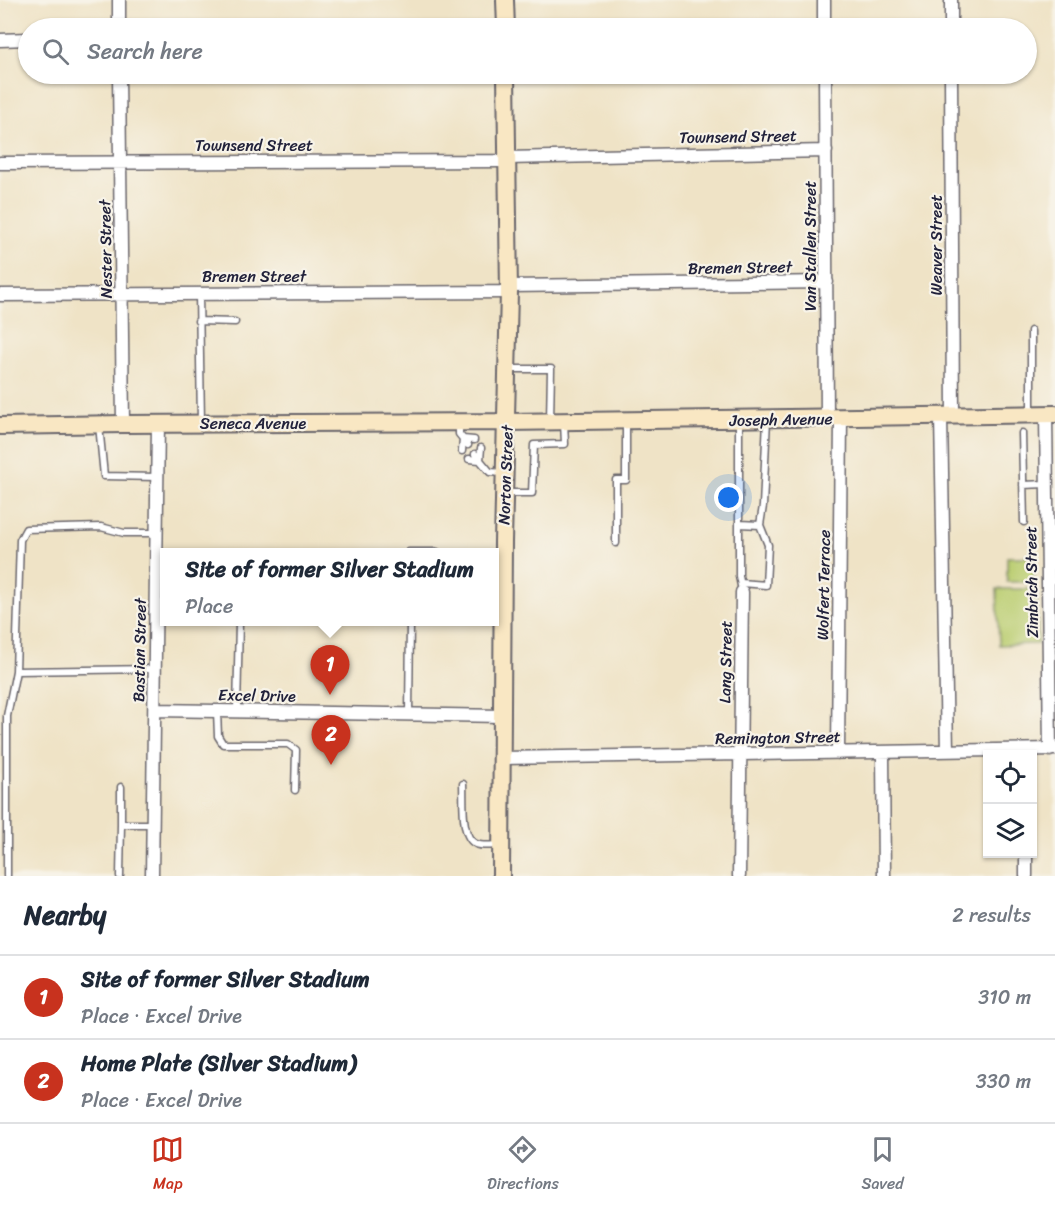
<!DOCTYPE html>
<html lang="en">
<head>
<meta charset="utf-8">
<style>
  body { margin:0; font-family:Sriracha,sans-serif; background:#f2f2f3; color:#1f2937 }
  .controls { position:absolute; right:18px; bottom:18px; display:grid; overflow:hidden; border-radius:0px; box-shadow:0 2px 4px #0004 }
  .controls button { width:54px; height:54px; display:grid; place-items:center; padding:0; border:0; border-bottom:2px solid #e0e1e3; background:#fff; color:#1f2937; font:30px sans-serif }
  .you { position:absolute; left:729px; top:498px; width:21px; height:21px; margin:-15px; border:4px solid #fff; border-radius:50%; background:#1a73e8; box-shadow:0 0 0 9px #1a73e833 }
  .badge { display:grid; place-items:center; width:39px; height:39px; border-radius:50%; background:#c8321e; color:#fff; font-size:20px; font-weight:700 }
  .pin { position:absolute; translate:-50% -50px; filter:drop-shadow(0 2px 3px #0008) }
  .pin::after { content:''; position:absolute; top:32px; width:21px; height:18px; background:inherit; clip-path:polygon(0 0,100% 0,50% 100%) }
  .popup { position:absolute; left:160px; top:548px; width:339px; height:78px; box-sizing:border-box; display:grid; place-content:center; border-radius:0px; background:#fff; filter:drop-shadow(0 2px 4px #0005); font-size:20px; white-space:nowrap; color:#747a83 }
  .popup b { font-size:22px; color:#1f2937 }
  .popup::after { content:''; position:absolute; left:50%; top:100%; margin-left:-12px; border:12px solid transparent; border-top-color:#fff }
  .list { margin:0; padding:0; list-style:none }
  h2 { display:flex; justify-content:space-between; align-items:center; height:78px; margin:0; padding:0 24px; font-size:26px }
  h2 small { font-size:20px; font-weight:400; color:#747a83 }
  .list li { display:grid; grid-template-columns:39px 1fr auto; gap:18px; align-items:center; box-sizing:border-box; height:84px; padding:0 24px; border-top:2px solid #e0e1e3 }
  .list b { display:block; font-size:22px; white-space:nowrap }
  .list p { margin:0; font-size:20px; white-space:nowrap; color:#747a83 }
  .list em { font-size:20px; font-style:normal; color:#747a83 }
  .icon { flex:none; width:33px; height:33px; fill:none; stroke:currentColor; stroke-width:2; stroke-linecap:round; stroke-linejoin:round }
  .map { position:relative; flex:none; width:1055px; height:876px; overflow:hidden }
  .search { position:absolute; background:#fff; box-shadow:0 2px 4px #0004; left:18px; right:18px; top:18px; height:66px; display:flex; align-items:center; gap:15px; box-sizing:border-box; padding:0 21px; border-radius:33px; color:#747a83; font-size:22px }
  .sheet { height:246px; background:#fff }
  nav { display:flex; justify-content:space-around; align-items:center; box-sizing:border-box; height:84px; border-top:2px solid #e0e1e3; background:#fff; font-size:16px; color:#747a83 }
  nav a { display:grid; justify-items:center; gap:3px }
  nav .on { color:#c8321e }
  .map>svg:first-child { display:block }
  .green { fill:#bacd70; stroke:#6e7856; stroke-width:1.5 }
  .lines { fill:none; stroke-linecap:round; stroke-linejoin:round }
  .service-casing { stroke:#6a666c; stroke-width:9 }
  .minor-casing { stroke:#6a666c; stroke-width:15 }
  .secondary-casing { stroke:#6a666c; stroke-width:20 }
  .service { stroke:#fff; stroke-width:6 }
  .minor { stroke:#fff; stroke-width:12 }
  .secondary { stroke:#f9e7c3; stroke-width:16 }
  .labels { text-anchor:middle; stroke-width:4.5; stroke-linejoin:round; paint-order:stroke }
  .street-label { font-size:16px; fill:#22223b; stroke:#f7f3e8 }
</style>
</head>
<body>
<div class="map">
<svg width="1055" height="876" viewBox="0 0 1055 876">
  <rect width="100%" height="100%" fill="#f7f3e8"/>
  <filter id="ink" filterUnits="userSpaceOnUse"><feTurbulence type="fractalNoise" baseFrequency=".0167" numOctaves="2"/><feDisplacementMap in="SourceGraphic" scale="12" xChannelSelector="R" yChannelSelector="G"/><feConvolveMatrix kernelMatrix="1 2 1 2 8 2 1 2 1" color-interpolation-filters="sRGB"/></filter>
  <filter id="wash" filterUnits="userSpaceOnUse"><feTurbulence type="fractalNoise" baseFrequency=".008" numOctaves="4" result="noise"/><feDisplacementMap in="SourceGraphic" scale="24" xChannelSelector="R" yChannelSelector="G"/><feGaussianBlur stdDeviation="1.35" result="paint"/><feColorMatrix in="noise" values="0 0 0 0 0 0 0 0 0 0 0 0 0 0 0 0 0 1.4 0 .05"/><feComposite in="paint" operator="in"/></filter>
  <g filter="url(#wash)">
    <rect width="100%" height="100%" fill="#efe3c6"/>
    <!-- green -->
    <path class="green" d="M 1007,557 L 1034,557 L 1034,582 L 1007,582 Z
      M 997,589 L 1037,589 L 1038,644 L 999,645 Z"/>
  </g>
  <g filter="url(#ink)">
    <g class="lines">
      <!-- service casing -->
      <g class="service-casing">
        <path id="service" d="M 199,293 L 201,423
          M 198,321 L 235,322
          M 1031,331 L 1031,414
          M 508,369 L 551,369 L 550,421
          M 739,419 L 739,576 L 741,586
          M 459,423 L 459,434 L 468,445
          M 99,425 L 104,476 L 157,477
          M 1022,433 L 1024,522
          M 462,451 L 463,439 L 474,440
          M 475,454 L 490,472 L 504,473
          M 469,459 L 480,460 L 481,448
          M 1023,485 L 1046,484
          M 505,493 L 532,493 L 534,445 L 565,444 L 564,422
          M 739,524 L 760,525
          M 616,543 L 616,480 L 626,480 L 626,420
          M 409,552 L 437,552
          M 741,583 L 766,585 L 768,545 L 760,525 L 763,506 L 767,419
          M 16,671 L 20,540 L 26,529 L 101,527 L 124,533 L 156,533
          M 217,711 L 218,736 L 223,744 L 288,744 L 296,750 L 295,790
          M 237,711 L 239,622
          M 409,714 L 410,622
          M 463,784 C 464,799 460,838 476,844 C 483,847 493,845 500,845
          M 121,824 L 121,787
          M 7,876 L 7,716 L 16,671 L 155,669
          M 120,876 L 121,824 L 152,824"/>
      </g>
      <!-- minor casing -->
      <g class="minor-casing">
        <path id="minor" d="M 119,0 L 119,28
          M 824,0 L 824,28
          M 951,0 L 951,28
          M 0,40 L 28,39
          M 119,74 L 123,424
          M 825,74 L 827,418
          M 951,74 L 953,416
          M 507,158 L 826,151
          M 0,163 L 507,161
          M 509,286 L 827,282
          M 0,295 L 509,292
          M 1046,414 L 1050,750
          M 941,417 L 947,751
          M 155,710 L 502,716
          M 883,752 L 884,876
          M 838,753 L 841,418
          M 502,758 L 1055,749
          M 1026,854 L 1026,876
          M 152,876 L 158,424
          M 739,876 L 742,592"/>
      </g>
      <!-- secondary casing -->
      <g class="secondary-casing">
        <path id="secondary" d="M 505,0 L 506,28
          M 0,426 L 123,424 L 507,422 L 1055,414
          M 501,876 L 503,542 L 509,292 L 506,74"/>
      </g>
      <!-- service -->
      <use href="#service" class="service"/>
      <!-- minor -->
      <use href="#minor" class="minor"/>
      <!-- secondary -->
      <use href="#secondary" class="secondary"/>
    </g>
  </g>
  <g class="labels">
    <!-- street labels -->
    <g class="street-label">
      <text transform="translate(738 136) rotate(-1)" y="6">Townsend Street</text>
      <text x="254" y="151">Townsend Street</text>
      <text transform="translate(936 245) rotate(-90)" y="6">Weaver Street</text>
      <text transform="translate(810 246) rotate(-90)" y="6">Van Stallen Street</text>
      <text transform="translate(105 249) rotate(-91)" y="6">Nester Street</text>
      <text transform="translate(740 267) rotate(-1)" y="6">Bremen Street</text>
      <text x="254" y="282">Bremen Street</text>
      <text transform="translate(781 419) rotate(-1)" y="6">Joseph Avenue</text>
      <text x="253" y="429">Seneca Avenue</text>
      <text transform="translate(505 475) rotate(-88)" y="6">Norton Street</text>
      <text transform="translate(1031 582) rotate(-91)" y="6">Zimbrich Street</text>
      <text transform="translate(823 585) rotate(-89)" y="6">Wolfert Terrace</text>
      <text transform="translate(139 650) rotate(-89)" y="6">Bastian Street</text>
      <text transform="translate(725 662) rotate(-89)" y="6">Lang Street</text>
      <text transform="translate(257 695) rotate(1)" y="6">Excel Drive</text>
      <text transform="translate(778 737) rotate(-1)" y="6">Remington Street</text>
    </g>
  </g>
</svg>
<div class="controls">
<button><svg class="icon" aria-label="locate" viewBox="0 0 24 24"><circle cx="12" cy="12" r="6"/><path d="M12 2v4M12 18v4M2 12h4M18 12h4"/></svg></button>
<button><svg class="icon" aria-label="layers" viewBox="0 0 24 24"><path d="M12 4l9 5-9 5-9-5zM3 14l9 5 9-5"/></svg></button>
</div>
<div class="you"></div>
<div class="pin badge" style="left:330px;top:695px">1</div>
<div class="popup"><b>Site of former Silver Stadium</b>Place</div>
<div class="pin badge" style="left:331px;top:765px">2</div>
<div class="search"><svg class="icon" aria-label="search" viewBox="0 0 24 24"><circle cx="10" cy="10" r="6"/><path d="M15 15l6 6"/></svg>Search here</div>
</div>
<section class="sheet">
<h2>Nearby<small>2 results</small></h2>
<ul class="list">
<li><span class="badge">1</span><div><b>Site of former Silver Stadium</b><p>Place · Excel Drive</p></div><em>310 m</em></li>
<li><span class="badge">2</span><div><b>Home Plate (Silver Stadium)</b><p>Place · Excel Drive</p></div><em>330 m</em></li>
</ul>
</section>
<nav>
<a class="on"><svg class="icon" aria-label="map" viewBox="0 0 24 24"><path d="M3 6l6-2 6 2 6-2v14l-6 2-6-2-6 2zM9 4v14M15 6v14"/></svg>Map</a>
<a><svg class="icon" aria-label="directions" viewBox="0 0 24 24"><path d="M12 3l9 9-9 9-9-9zM9 14v-3h6M13 9l2 2-2 2"/></svg>Directions</a>
<a><svg class="icon" aria-label="saved" viewBox="0 0 24 24"><path d="M7 4h10v16l-5-4-5 4z"/></svg>Saved</a>
</nav>
</body>
</html>
